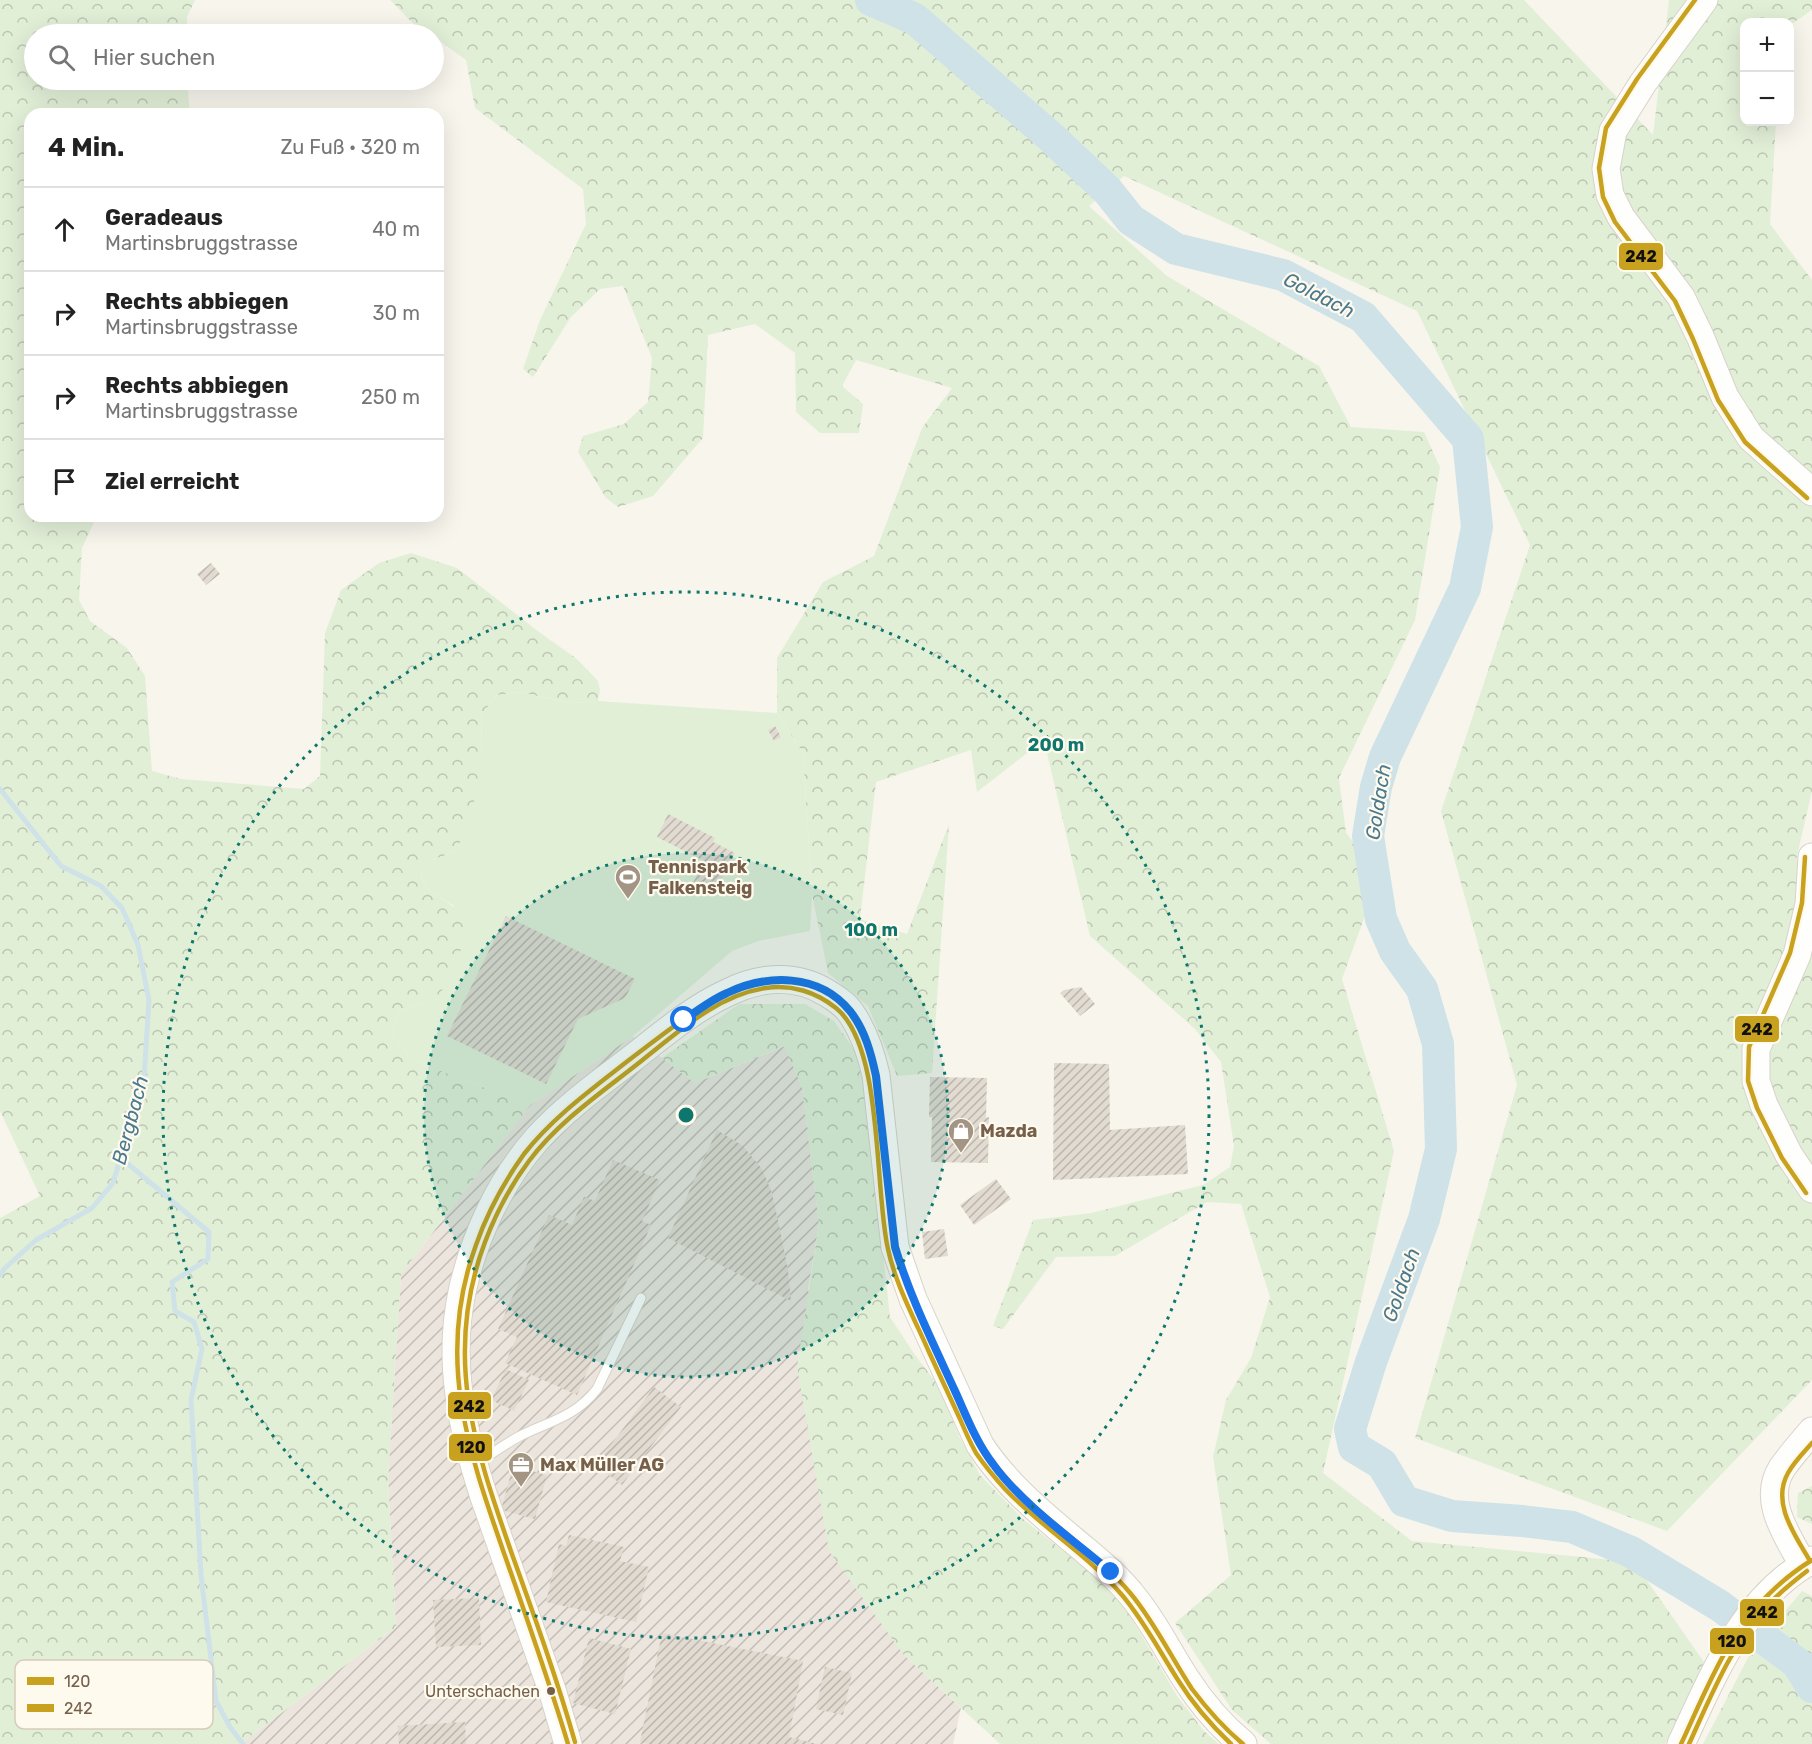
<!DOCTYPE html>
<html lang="de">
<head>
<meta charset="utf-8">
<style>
  body { margin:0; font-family:Rubik,sans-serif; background:#f6f6f6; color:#222 }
  .controls { position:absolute; right:18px; top:18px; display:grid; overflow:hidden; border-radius:12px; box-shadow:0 6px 24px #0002 }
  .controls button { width:54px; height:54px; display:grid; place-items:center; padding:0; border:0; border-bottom:2px solid #e0e0e0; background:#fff; color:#222; font:30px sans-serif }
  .stop { position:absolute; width:18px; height:18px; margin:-14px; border:4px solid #1a73e8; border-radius:50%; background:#fff }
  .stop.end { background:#1a73e8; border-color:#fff; box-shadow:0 2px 6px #0008 }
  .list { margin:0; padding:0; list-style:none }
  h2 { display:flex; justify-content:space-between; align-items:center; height:78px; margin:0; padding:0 24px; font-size:26px }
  h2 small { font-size:20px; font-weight:400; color:#767676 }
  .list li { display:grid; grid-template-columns:39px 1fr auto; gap:18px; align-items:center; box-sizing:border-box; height:84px; padding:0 24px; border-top:2px solid #e0e0e0 }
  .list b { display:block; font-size:22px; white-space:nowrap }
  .list p { margin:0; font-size:20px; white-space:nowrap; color:#767676 }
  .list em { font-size:20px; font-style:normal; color:#767676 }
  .icon { flex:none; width:33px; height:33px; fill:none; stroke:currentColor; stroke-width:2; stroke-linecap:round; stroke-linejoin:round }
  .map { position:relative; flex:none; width:1812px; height:1744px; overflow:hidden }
  .search { position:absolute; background:#fff; box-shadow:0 6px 24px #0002; left:24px; top:24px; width:420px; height:66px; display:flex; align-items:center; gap:15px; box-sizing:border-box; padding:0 21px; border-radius:33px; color:#767676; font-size:22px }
  .panel { position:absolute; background:#fff; box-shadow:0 6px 24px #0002; left:24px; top:108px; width:420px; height:414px; border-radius:18px }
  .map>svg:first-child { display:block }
  .industrial { fill:url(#industrial-furrows) }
  .grass { fill:#e2efd7 }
  .forest { fill:url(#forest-crowns) }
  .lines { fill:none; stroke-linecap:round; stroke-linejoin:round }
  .stream { stroke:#cee2e8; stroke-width:5 }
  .river { stroke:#cee2e8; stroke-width:32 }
  .building { fill:url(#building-hatch) }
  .lane-casing { stroke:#d7d2ca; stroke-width:11 }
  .secondary-casing { stroke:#d8d2ca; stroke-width:29 }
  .lane { stroke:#fefefc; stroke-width:9 }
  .secondary { stroke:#fefefc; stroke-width:27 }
  .bus-1-casing { stroke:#fffaee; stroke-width:9 }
  .bus-2-casing { stroke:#fffaee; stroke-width:9 }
  .bus-1 { stroke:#c8a11e; stroke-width:4.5 }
  .bus-2 { stroke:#c8a11e; stroke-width:4.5 }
  .route { stroke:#1a73e8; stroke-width:8 }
  .ring { fill:none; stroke:#0f766e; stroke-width:3; stroke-dasharray:3 6 }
  .bus-dot { fill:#76604c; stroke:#fffaee; stroke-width:2 }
  .labels { text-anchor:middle; stroke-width:4.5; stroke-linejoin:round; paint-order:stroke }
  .bus-label { font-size:16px; fill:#76604c; stroke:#fffaee; text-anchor:end }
  .poi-label { font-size:18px; font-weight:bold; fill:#76604c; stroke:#fffaee; text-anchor:start }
  .water-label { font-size:20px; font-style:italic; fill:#497a90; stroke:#fffaee }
  .key { fill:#fffaee; stroke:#d6ccbd; stroke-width:1.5 }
  .key-label { font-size:16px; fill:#76604c }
  .centre { fill:#0f766e; stroke:#fffaee; stroke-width:3 }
  .ring-label { font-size:18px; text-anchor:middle; font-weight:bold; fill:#0f766e; stroke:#fffaee; stroke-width:4.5; stroke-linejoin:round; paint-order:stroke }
  .line-badge { stroke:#fffaee; stroke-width:2 }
  .pale-badge-label { font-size:16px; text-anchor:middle; font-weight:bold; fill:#111 }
</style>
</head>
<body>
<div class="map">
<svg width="1812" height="1744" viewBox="0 0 1812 1744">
  <defs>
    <pattern id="industrial-furrows" width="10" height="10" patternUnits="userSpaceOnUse" patternTransform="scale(1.5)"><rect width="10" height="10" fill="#ebe5dd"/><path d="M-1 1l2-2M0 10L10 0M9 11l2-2" fill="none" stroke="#c3bdb5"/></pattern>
    <pattern id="forest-crowns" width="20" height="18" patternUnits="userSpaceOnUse" patternTransform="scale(1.5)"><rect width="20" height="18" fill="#e2efd7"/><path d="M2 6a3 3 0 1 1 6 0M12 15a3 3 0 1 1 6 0" fill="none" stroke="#bcc5b1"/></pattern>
    <pattern id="building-hatch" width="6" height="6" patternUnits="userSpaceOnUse" patternTransform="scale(1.5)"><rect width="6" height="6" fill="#e2dbd1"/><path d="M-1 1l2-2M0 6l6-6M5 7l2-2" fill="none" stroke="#bcb5ac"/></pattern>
  </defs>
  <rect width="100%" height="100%" fill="#f7f5ec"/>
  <!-- industrial -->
  <path class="industrial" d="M 633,1036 L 695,1083 L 785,1046 L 802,1087 L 819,1224 L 808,1289 L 903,1654 L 961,1708 L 953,1744 L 240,1744 L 396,1627 L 388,1478 L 401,1274 L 530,1105 Z"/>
  <!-- grass -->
  <path class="grass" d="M 519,692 L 571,703 L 598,701 L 777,713 L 803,753 L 812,894 L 810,931 L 758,941 L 732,951 L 633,1036 L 530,1105 L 414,1061 L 392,1035 L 397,1012 L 438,999 L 454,906 C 439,896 421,891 421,870 L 431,860 L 457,851 L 482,754 L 481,715 L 497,695 Z"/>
  <!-- forest -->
  <path class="forest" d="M 0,0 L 195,0 L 187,17 L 187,34 L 34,34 L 34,80 L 187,80 L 190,114 L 30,114 L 30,516 L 97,516 L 82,548 L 79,600 L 90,621 L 127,648 L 145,676 L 152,771 L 181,779 L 304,789 L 320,776 L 325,633 L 341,590 L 379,563 L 411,553 L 457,568 L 539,632 L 577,659 L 598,681 L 600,690 L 598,701 L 571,703 L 519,692 L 497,695 L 481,715 L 482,754 L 473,807 L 457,851 L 431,860 L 421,870 C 421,891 437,894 451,905 C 457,909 461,914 465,919 L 466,939 L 438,999 L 397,1012 L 392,1035 L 414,1061 L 530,1105 L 401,1274 L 388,1478 L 396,1627 L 240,1744 L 0,1744 L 0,1218 L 40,1196 L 0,1111 Z
    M 390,0 L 1524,0 L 1653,135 L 1669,0 L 1812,0 L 1812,10 L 1790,25 L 1790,22 L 1744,22 L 1744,122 L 1776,122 L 1770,224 L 1812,280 L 1812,791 L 1796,860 L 1812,868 L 1812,1380 L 1667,1531 L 1415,1438 L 1517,1085 L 1441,811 L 1530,545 L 1417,311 L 1124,176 L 1089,206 L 1167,276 L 1319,366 L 1351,427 L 1424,432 L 1440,467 L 1415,620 L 1339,778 L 1346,833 L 1380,874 L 1342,979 L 1394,1151 L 1323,1473 L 1412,1541 L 1634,1562 L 1704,1662 L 1665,1744 L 1271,1744 L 1232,1710 L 1175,1623 L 1231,1575 L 1213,1457 L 1226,1400 L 1251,1358 L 1270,1297 L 1241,1204 L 1207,1202 L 1115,1256 L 1056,1257 L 1003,1329 L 993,1326 L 1033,1220 L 1091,1213 L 1203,1185 L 1230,1167 L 1234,1146 L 1221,1062 L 1195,1029 L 1090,936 L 1044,740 L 977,792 L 971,750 L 876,782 L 860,919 L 907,934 L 949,824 L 932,1073 L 897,1076 L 868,1006 L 828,973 L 812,894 L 803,753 L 777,713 L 777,658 L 823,582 L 874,556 L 922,428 L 952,388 L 856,360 L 842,386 L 863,404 L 859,433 L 820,433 L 796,412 L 795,353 L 755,324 L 708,335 L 703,438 L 653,496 L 618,507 L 606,498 L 578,452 L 583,436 L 624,424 L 648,402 L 652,358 L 623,286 L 600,289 L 571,317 L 533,377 L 523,369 L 540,320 L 586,224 L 583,189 L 475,108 L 466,60 L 434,37 L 434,34 C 417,32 402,11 390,0 Z
    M 739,1004 L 805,1004 L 834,1021 L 855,1051 L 865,1089 L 890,1317 L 915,1355 L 938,1385 L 960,1438 L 980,1475 L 1023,1519 L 1095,1576 L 1127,1610 L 1177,1696 L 1204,1731 L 1219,1744 L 1000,1744 L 903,1654 L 829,1551 L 797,1367 L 819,1224 L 802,1087 L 784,1046 L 695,1083 L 662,1058 Z
    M 1812,1486 L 1812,1524 L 1797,1517 L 1798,1493 Z
    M 1802,1591 L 1812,1596 L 1812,1744 L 1703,1744 L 1751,1652 Z"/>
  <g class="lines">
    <!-- stream -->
    <path class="stream" d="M 0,789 L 61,866 L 101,886 L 122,908 L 138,945 L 149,1000 L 144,1079 L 113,1183 L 92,1208 L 36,1240 L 5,1268 L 0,1275
      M 121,1158 L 209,1232 L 208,1259 L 172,1282 L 175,1311 L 194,1322 L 202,1349 L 191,1400 L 201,1575 L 216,1701 L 230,1727 L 243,1744
      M 1797,1663 L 1812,1655"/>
    <!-- river -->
    <path class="river" d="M 871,0 L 915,19 L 1052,138 L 1107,190 L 1131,220 L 1176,249 L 1283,275 L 1363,317 L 1468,439 L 1477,527 L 1465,588 L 1385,757 L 1376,787 L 1368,836 L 1381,919 L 1395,951 L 1422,989 L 1438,1044 L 1441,1149 L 1424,1219 L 1371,1362 L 1350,1429 L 1354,1447 L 1382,1464 L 1404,1501 L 1452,1516 L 1522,1521 L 1572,1527 L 1631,1552 L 1720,1606 L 1797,1663 L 1812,1687"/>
  </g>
  <!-- building -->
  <path class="building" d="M 211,563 L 220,574 L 206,585 L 197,574 Z
    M 775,726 L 781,737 L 774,741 L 768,730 Z
    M 668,814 L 715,838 L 713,842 L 735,853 L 712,897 L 691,887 L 704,861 L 657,837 Z
    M 506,916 L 635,979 L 625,998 L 578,1019 L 546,1084 L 447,1036 Z
    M 1081,987 L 1095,1004 L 1080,1016 L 1060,993 L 1064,990 Z
    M 1054,1063 L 1109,1064 L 1110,1130 L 1185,1125 L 1188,1174 L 1053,1180 Z
    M 930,1077 L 987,1078 L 986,1118 L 989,1117 L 988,1163 L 931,1162 L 932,1117 L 929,1117 Z
    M 717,1130 L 743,1146 L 762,1169 L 772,1193 L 780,1230 L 788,1270 L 791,1301 L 668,1238 Z
    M 613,1160 L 660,1180 L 642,1221 L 651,1225 L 577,1395 L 505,1363 L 517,1337 L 498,1329 L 549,1215 L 572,1225 L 584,1197 L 595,1201 Z
    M 996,1179 L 1011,1199 L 974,1225 L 960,1205 Z
    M 944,1229 L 948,1256 L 925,1259 L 922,1232 Z
    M 506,1369 L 529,1380 L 514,1411 L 491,1400 Z
    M 654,1387 L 681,1407 L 622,1485 L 596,1465 Z
    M 513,1466 L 547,1475 L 535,1519 L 501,1510 Z
    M 569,1535 L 624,1547 L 620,1561 L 649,1567 L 636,1622 L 546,1602 L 559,1544 L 566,1546 Z
    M 479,1598 L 481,1645 L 436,1647 L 433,1600 Z
    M 662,1633 L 803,1661 L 789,1737 L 817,1744 L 649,1744 L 640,1742 Z
    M 589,1638 L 631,1649 L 615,1714 L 573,1703 Z
    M 825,1667 L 852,1673 L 843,1715 L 816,1709 Z
    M 465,1722 L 466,1744 L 399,1744 L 398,1726 Z"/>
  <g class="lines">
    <!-- lane casing -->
    <g class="lane-casing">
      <path id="lane" d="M 476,1464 C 490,1455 505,1444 520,1436 C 550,1421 575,1417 597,1389 L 641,1298"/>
    </g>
    <!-- secondary casing -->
    <g class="secondary-casing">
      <path id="secondary" d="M 1704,0 L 1643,83 L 1613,131 L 1606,169 L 1610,195 L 1621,217 L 1681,297 L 1700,336 L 1725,397 L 1751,438 L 1812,492
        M 1812,857 L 1809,904 L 1797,955 L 1756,1049 L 1756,1081 L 1764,1105 L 1789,1155 L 1812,1189
        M 1803,1565 C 1788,1536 1761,1501 1782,1468 C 1791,1455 1802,1443 1812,1431
        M 568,1744 L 553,1693 L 484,1497 C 462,1430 447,1362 462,1292 C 474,1237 500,1181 537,1139 C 566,1107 600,1083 634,1057 C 663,1034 694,1008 727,993 C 759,977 795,973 827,993 C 835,998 845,1004 851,1013 C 864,1032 871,1053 876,1075 L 895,1247 L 913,1299 L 980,1445 C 1006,1485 1043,1515 1079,1545 C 1099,1562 1119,1578 1135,1599 C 1155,1624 1169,1653 1186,1679 C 1202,1704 1221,1726 1243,1744
        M 1681,1744 C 1713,1676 1743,1598 1812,1560"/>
    </g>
    <!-- lane -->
    <use href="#lane" class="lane"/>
    <!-- secondary -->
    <use href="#secondary" class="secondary"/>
    <!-- bus-1 casing -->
    <g class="bus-1-casing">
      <path id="bus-1" d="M 568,1744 C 549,1681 527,1619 505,1556 C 468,1450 435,1357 476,1245 C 487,1213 504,1182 524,1154 C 553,1117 592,1089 629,1060 C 687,1017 774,938 844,1005 C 875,1035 878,1090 882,1129 C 886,1167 888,1205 894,1242 C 897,1260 905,1278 912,1295 C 922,1322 935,1347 947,1373 C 967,1416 979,1451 1013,1486 C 1049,1524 1097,1553 1131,1594 C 1155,1623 1171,1657 1192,1689 C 1207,1709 1224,1728 1243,1744
        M 1681,1744 C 1705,1693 1727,1634 1769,1594 C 1782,1581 1796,1570 1812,1560"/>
    </g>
    <!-- bus-2 casing -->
    <g class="bus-2-casing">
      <path id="bus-2" d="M 1695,0 L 1637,79 L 1606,128 L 1599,168 L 1603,197 L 1615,222 L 1675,301 L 1693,339 L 1718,400 L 1745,442 L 1807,498
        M 1805,857 L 1802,903 L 1790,953 L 1749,1047 L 1748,1081 L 1757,1108 L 1782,1158 L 1806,1193
        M 1810,1561 C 1795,1535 1771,1503 1788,1473 C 1794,1462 1804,1452 1812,1443
        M 575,1742 C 557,1679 535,1618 513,1557 C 475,1448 442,1356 485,1242 C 496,1213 511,1185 529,1161 C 559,1121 601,1093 640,1062 C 677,1033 717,995 766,988 C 791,984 816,992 836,1008 C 884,1047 874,1189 888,1249 C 895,1283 915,1320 929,1352 C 939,1374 950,1397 960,1419 C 965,1431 970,1442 976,1453 C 985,1466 995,1478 1005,1489 C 1041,1527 1088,1555 1122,1595 C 1144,1621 1160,1652 1178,1680 C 1193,1704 1211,1725 1231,1744
        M 1689,1744 C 1711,1696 1732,1643 1769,1604 C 1781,1591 1794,1581 1807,1571"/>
    </g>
    <!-- bus-1 -->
    <use href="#bus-1" class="bus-1"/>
    <!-- bus-2 -->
    <use href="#bus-2" class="bus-2"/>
  </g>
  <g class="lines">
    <!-- route -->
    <path class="route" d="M 684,1020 C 698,1010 711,1000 727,993 C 767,974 819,973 850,1011 C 865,1030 871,1053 876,1076 L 895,1247 C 910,1297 933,1343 955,1391 C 966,1415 976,1442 993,1464 C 1021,1503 1073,1540 1111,1572"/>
  </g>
  <!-- distance rings -->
  <circle cx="686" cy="1115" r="262" fill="#0f766e" fill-opacity=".12"/>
  <g class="ring">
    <circle cx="686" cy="1115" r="262"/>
    <circle cx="686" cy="1115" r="523"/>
  </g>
  <!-- icons -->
  <defs>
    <g id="stadium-pin" transform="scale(1.35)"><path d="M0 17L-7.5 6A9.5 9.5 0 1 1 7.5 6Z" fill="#a39484" stroke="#fffaee"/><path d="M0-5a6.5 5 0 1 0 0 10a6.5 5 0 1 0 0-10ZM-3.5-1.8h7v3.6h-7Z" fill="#fff"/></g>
    <g id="shop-pin" transform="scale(1.35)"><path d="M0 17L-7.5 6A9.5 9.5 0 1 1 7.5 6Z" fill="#a39484" stroke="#fffaee"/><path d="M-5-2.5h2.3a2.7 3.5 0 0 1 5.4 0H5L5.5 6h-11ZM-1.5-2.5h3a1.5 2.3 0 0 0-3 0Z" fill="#fff"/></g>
    <g id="office-pin" transform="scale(1.35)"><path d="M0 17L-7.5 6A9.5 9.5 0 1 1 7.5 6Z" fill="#a39484" stroke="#fffaee"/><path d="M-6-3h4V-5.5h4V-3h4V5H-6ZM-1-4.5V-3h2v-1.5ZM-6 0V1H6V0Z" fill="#fff"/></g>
  </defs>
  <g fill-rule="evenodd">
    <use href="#stadium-pin" x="628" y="877"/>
    <use href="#shop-pin" x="961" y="1131"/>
    <use href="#office-pin" x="521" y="1465"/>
  </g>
  <!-- markers -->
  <circle class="bus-dot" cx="551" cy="1691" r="5"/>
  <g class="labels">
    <!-- bus labels -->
    <g class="bus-label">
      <text x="540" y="1697">Unterschachen</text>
    </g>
    <!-- poi labels -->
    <g class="poi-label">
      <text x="648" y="873">Tennispark<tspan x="648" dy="21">Falkensteig</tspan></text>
      <text x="980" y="1137">Mazda</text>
      <text x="540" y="1471">Max Müller AG</text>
    </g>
    <!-- water labels -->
    <g class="water-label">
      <text transform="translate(1319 295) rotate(27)" y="7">Goldach</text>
      <text transform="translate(1378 802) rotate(-81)" y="7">Goldach</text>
      <text transform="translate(130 1120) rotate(-75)" y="7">Bergbach</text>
      <text transform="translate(1401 1285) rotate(-71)" y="7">Goldach</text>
    </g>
  </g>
  <!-- legend -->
  <rect x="15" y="1660" width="198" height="69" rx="9" class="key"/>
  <rect x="27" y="1677" width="27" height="8" fill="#c8a11e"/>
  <rect x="27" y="1704" width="27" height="8" fill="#c8a11e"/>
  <g class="key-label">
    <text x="64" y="1687">120</text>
    <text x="64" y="1714">242</text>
  </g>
  <circle cx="686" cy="1115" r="9" class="centre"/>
  <g class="ring-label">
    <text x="1056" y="751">200 m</text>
    <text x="871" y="936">100 m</text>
  </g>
  <g class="line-badge">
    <rect x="1618" y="242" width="46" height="29" rx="6" fill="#c8a11e"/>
    <rect x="1734" y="1015" width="46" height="28" rx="6" fill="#c8a11e"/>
    <rect x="447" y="1391" width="45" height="29" rx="6" fill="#c8a11e"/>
    <rect x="448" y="1433" width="45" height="29" rx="6" fill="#c8a11e"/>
    <rect x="1739" y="1598" width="46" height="29" rx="6" fill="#c8a11e"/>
    <rect x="1709" y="1627" width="46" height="28" rx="6" fill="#c8a11e"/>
  </g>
  <g class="pale-badge-label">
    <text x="1641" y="262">242</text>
    <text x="1757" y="1035">242</text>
    <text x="469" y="1412">242</text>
    <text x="471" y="1453">120</text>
    <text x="1762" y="1618">242</text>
    <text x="1732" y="1647">120</text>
  </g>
</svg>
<div class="controls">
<button>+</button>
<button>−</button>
</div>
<div class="stop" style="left:684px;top:1020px"></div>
<div class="stop end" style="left:1111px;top:1572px"></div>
<div class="search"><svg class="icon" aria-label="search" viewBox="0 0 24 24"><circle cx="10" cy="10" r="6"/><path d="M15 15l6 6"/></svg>Hier suchen</div>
<section class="panel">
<h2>4 Min.<small>Zu Fuß · 320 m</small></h2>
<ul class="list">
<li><svg class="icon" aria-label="ahead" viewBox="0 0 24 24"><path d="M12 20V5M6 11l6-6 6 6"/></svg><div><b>Geradeaus</b><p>Martinsbruggstrasse</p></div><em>40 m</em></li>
<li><svg class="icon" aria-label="right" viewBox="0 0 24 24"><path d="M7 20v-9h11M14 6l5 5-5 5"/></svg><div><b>Rechts abbiegen</b><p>Martinsbruggstrasse</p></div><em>30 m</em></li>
<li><svg class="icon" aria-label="right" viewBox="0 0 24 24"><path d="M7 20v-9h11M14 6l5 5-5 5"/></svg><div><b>Rechts abbiegen</b><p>Martinsbruggstrasse</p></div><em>250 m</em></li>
<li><svg class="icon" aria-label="arrive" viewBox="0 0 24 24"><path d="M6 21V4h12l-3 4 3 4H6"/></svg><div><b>Ziel erreicht</b></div></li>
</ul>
</section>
</div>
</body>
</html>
